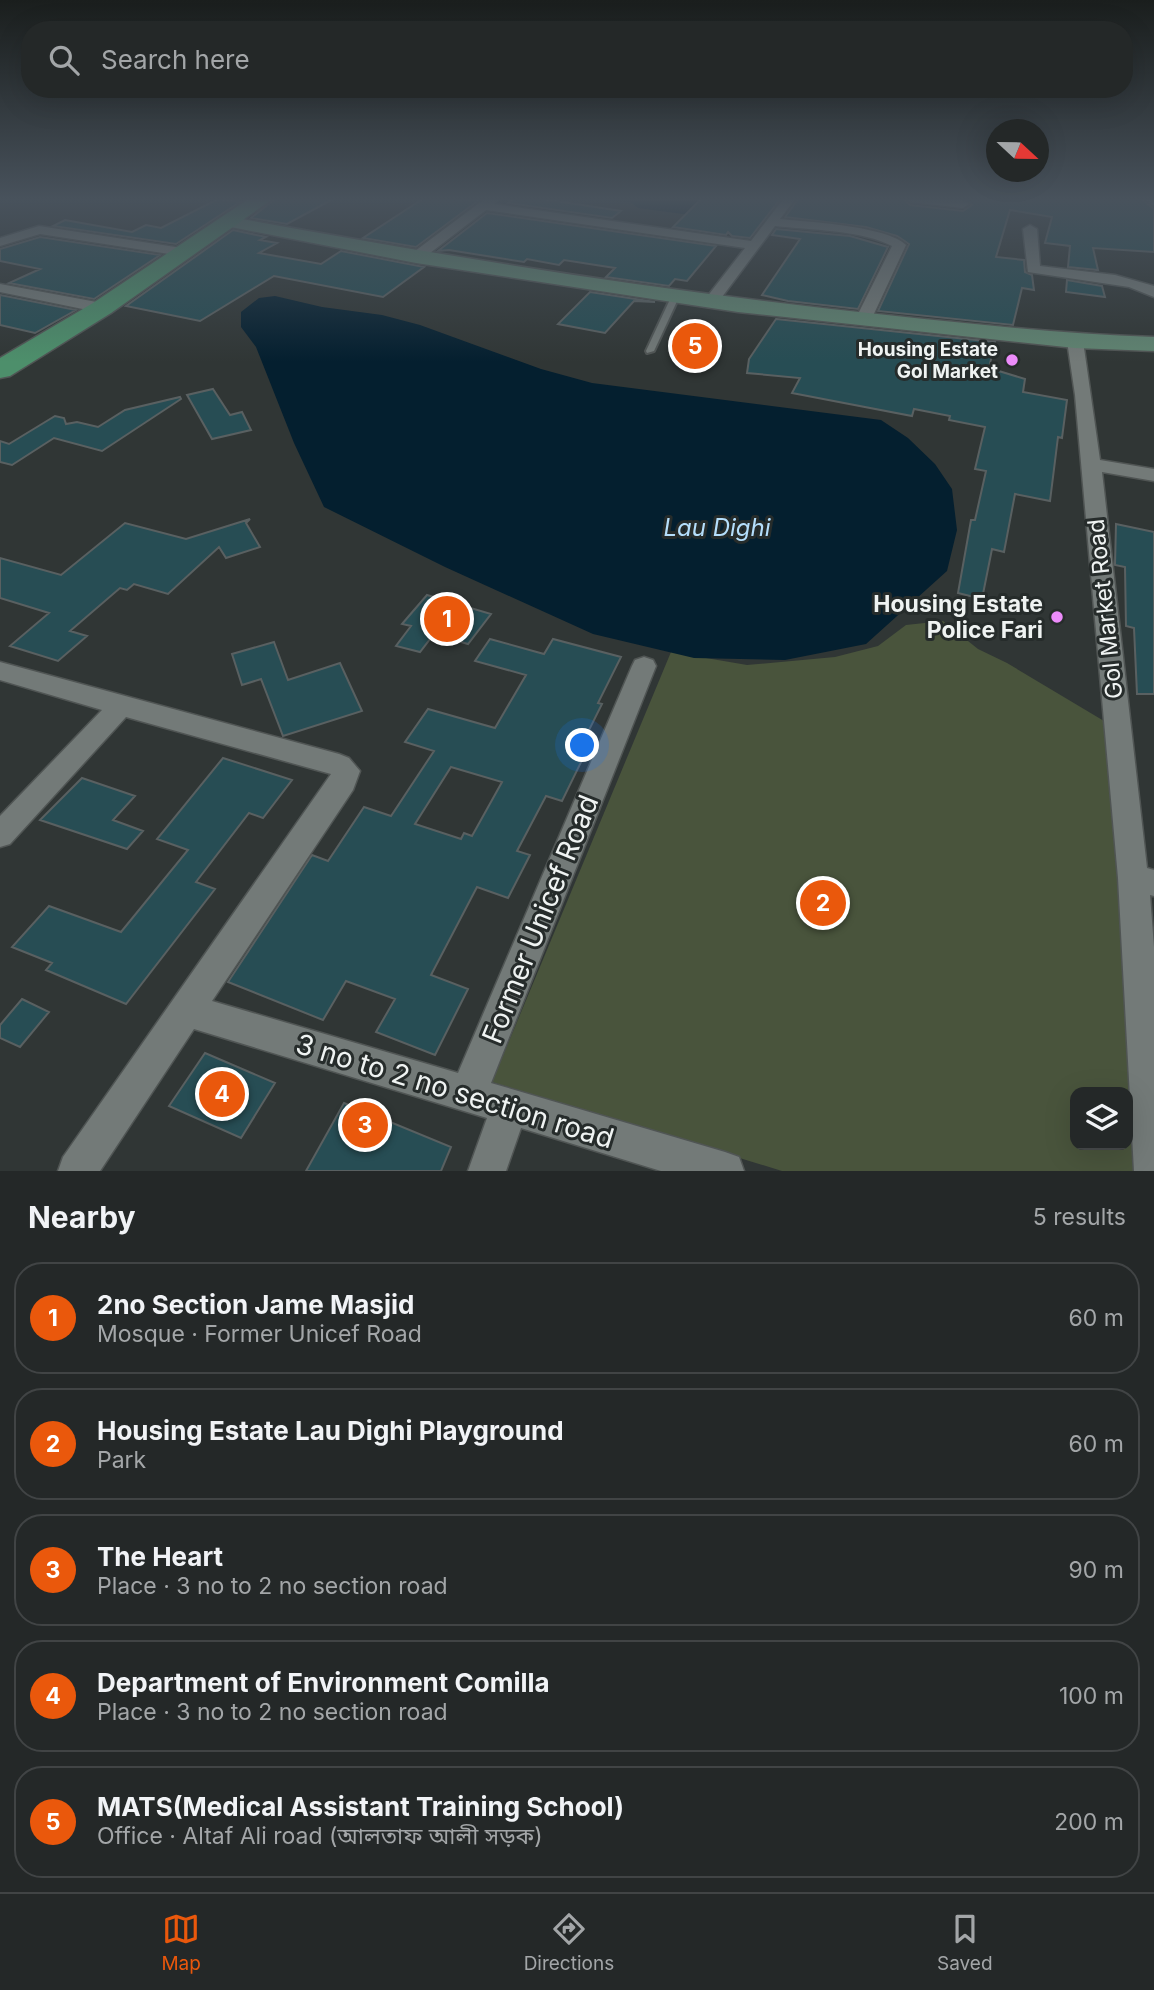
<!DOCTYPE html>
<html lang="en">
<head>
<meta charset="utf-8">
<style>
  body { margin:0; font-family:Inter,"Noto Sans Bengali",sans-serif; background:#2c3030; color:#f1f3f6 }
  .controls { position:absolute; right:21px; bottom:21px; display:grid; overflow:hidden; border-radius:14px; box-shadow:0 7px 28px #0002 }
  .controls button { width:63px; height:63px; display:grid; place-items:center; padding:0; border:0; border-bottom:2px solid #414445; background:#242828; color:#f1f3f6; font:35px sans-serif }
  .compass { position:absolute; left:986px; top:119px; width:63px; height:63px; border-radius:50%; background:#242828; box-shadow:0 7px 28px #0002; rotate:112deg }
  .you { position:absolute; left:583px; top:746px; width:24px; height:24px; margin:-18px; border:5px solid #fff; border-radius:50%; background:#1a73e8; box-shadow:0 0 0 10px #1a73e833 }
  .badge { display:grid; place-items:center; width:46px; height:46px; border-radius:50%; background:#ea580c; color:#fff; font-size:23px; font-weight:700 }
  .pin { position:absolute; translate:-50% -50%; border:4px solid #fff; box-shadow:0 2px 7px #0006 }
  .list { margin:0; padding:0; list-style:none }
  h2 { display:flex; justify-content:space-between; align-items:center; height:91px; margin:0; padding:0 28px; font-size:30px }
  h2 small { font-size:23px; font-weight:400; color:#a3a6a8 }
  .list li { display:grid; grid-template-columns:46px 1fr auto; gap:21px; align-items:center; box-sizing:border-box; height:112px; margin:0 14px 14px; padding:0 14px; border:2px solid #414445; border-radius:28px }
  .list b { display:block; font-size:26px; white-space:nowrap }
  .list p { margin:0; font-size:23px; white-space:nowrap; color:#a3a6a8 }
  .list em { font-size:23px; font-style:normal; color:#a3a6a8 }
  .icon { flex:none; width:38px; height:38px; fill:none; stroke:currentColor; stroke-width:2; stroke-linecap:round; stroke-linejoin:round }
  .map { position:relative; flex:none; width:1154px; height:1171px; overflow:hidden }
  .search { position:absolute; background:#242828; box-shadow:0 7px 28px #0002; left:21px; right:21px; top:21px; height:77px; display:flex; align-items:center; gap:18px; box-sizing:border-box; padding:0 24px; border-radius:28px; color:#a3a6a8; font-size:26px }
  .sheet { height:721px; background:#242828 }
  nav { display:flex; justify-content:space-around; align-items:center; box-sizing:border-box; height:98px; border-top:2px solid #414445; background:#242828; font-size:19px; color:#a3a6a8 }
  nav a { display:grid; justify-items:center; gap:4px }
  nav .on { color:#ea580c }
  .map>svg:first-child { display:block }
  .green { fill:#49543c; fill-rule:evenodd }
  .water { fill:#041f2f }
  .building { fill:#274d54; stroke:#596061; stroke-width:2; fill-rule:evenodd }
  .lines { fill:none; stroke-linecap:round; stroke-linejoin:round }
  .service-casing { stroke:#505554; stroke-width:4 }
  .minor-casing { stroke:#505554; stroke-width:3 }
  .secondary-casing { stroke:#505554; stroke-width:3 }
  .primary-casing { stroke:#505554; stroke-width:3 }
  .service { fill:#737a78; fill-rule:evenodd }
  .minor { fill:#737a78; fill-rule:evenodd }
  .secondary { fill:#608471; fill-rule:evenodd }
  .primary { fill:#4d8f6b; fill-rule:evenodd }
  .poi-dot { fill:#ec8cfa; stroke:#262c2b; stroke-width:2.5 }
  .labels { text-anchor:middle; stroke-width:6; stroke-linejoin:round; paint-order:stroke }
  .far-poi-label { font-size:19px; font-weight:bold; fill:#eff3f2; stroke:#262c2b; text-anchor:end }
  .poi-label { font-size:23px; font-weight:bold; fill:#eff3f2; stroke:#262c2b; text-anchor:end }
  .street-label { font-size:23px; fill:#eff3f2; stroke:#262c2b }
  .water-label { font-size:24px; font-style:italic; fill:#b4defb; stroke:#262c2b }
  .near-street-label { font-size:28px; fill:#eff3f2; stroke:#262c2b }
</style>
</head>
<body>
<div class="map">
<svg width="1154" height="1171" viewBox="0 0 1154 1171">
  <rect width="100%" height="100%" fill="#303635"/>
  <!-- green -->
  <path class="green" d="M 943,621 L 978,649 L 1007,663 L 1104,721 L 1131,935 L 1142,1171 L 782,1171 L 492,1082 L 671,652 L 747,665 L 835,657 L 878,646 L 906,625 ZM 1075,1092 L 1128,1092 L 1128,1145 L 1075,1145 Z"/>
  <!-- water -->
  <path class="water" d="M 579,198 L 724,198 L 726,201 L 698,216 L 638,208 L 630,202 Z
    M 275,296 L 322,307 L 382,315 L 420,325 L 541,369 L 592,383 L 881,420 L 908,438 L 935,464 L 952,489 L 957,530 L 947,571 L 866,644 L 785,660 L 694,658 L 593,634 L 445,567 L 324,507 L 294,443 L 256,347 L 241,327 L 241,312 L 259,298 Z"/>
  <!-- building -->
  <path class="building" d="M 276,198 L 335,198 L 287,224 L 251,218 Z
    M 424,198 L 479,200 L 416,247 L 363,238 Z
    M 516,198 L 536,198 L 621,211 L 612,218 L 508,203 Z
    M 702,198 L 781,198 L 750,238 L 732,236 L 728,232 L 726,235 L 673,227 Z
    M 799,198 L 902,198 L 910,205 L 963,211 L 972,205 L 963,198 L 1141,198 L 1154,209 L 1154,252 L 1093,248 L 1098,270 L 1068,267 L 1070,246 L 1045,243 L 1052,217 L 1010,210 L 996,257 L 1024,260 L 1025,272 L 1032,275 L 1034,290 L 1022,288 L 1013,325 L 878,311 L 909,244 L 897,236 L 866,227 L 785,217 Z
    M 218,199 L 240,202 L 176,244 L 53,226 L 65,220 L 132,232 L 146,225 L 161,228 Z
    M 487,213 L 716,246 L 687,281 L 675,279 L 669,286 L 606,277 L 615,268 L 564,260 L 559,265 L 527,259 L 524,262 L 449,250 L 438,251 Z
    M 776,229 L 850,236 L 888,247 L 858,309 L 788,301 L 762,295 L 800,239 L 772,235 Z
    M 233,230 L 266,237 L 260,240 L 277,243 L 259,253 L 321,264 L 341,251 L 424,267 L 383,297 L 274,276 L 200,321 L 126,306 Z
    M 40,237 L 160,255 L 94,299 L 9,283 L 40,269 L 0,261 L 0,249 Z
    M 1067,280 L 1102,286 L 1105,297 L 1066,292 Z
    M 590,292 L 655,302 L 634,301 L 605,333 L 558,324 Z
    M 0,295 L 76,310 L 35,333 L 0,325 Z
    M 776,319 L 995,342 L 989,368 L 1025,379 L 1023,392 L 1067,400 L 1062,438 L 1058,437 L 1050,501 L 1015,494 L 1004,552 L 992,549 L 982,599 L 958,593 L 971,520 L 975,520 L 986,471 L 975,469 L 985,427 L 949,420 L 950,416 L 914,409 L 912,416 L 792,393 L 800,378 L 747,373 L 749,359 Z
    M 213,389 L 230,415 L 242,412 L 251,430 L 212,439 L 187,395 Z
    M 180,397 L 181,399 L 102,451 L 54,438 L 12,465 L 0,462 L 0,441 L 9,444 L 55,416 L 64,418 L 66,424 L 77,422 L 98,427 L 125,410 Z
    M 250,519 L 246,523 L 260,547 L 226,558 L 219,547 L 168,594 L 134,584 L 127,590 L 120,588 L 70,631 L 87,636 L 58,661 L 10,646 L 49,613 L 0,598 L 0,558 L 61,575 L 125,523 L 186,539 Z
    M 1116,524 L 1154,532 L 1154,694 L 1137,694 L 1134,628 L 1126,626 L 1125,567 L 1115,565 Z
    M 427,595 L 491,614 L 468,644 L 434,634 L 420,652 L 396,646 L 411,626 L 402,624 Z
    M 490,639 L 544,654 L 553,639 L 621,657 L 598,703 L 602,704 L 578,752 L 585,754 L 562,801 L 546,796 L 517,851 L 530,855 L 508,898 L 477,887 L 431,975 L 468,989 L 435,1055 L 376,1032 L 395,999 L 346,981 L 323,1020 L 228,982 L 312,855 L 328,861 L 364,807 L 391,816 L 434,751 L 405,742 L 428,709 L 495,728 L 526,675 L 475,661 ZM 451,767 L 502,782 L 472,836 L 464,833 L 461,839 L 415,824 Z
    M 274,642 L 288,680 L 340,663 L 362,711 L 283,736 L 261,679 L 242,685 L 232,654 Z
    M 223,758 L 292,780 L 263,818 L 249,813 L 196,882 L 215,889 L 126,1004 L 46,970 L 52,963 L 12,947 L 49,906 L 121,932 L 188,850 L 157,839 Z
    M 82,778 L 135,796 L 113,820 L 143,831 L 127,849 L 40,820 Z
    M 22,999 L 49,1012 L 20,1047 L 0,1038 L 0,1025 Z
    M 205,1053 L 275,1083 L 241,1138 L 169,1106 Z
    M 344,1103 L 451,1147 L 441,1171 L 306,1171 Z"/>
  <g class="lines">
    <!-- service casing -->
    <g class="service-casing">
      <path id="service" d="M 672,295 L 679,297 L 654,351 L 647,353 L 646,351 Z"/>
    </g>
    <!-- minor casing -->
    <g class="minor-casing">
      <path id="minor" d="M 486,198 L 500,198 L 494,204 L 751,241 L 784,198 L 796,198 L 780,219 C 809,222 887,226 906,245 L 872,318 L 864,323 L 856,318 L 892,246 C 862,230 809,230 775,226 L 716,305 L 711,307 L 703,302 L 745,248 L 486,210 L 421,260 L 411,260 L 411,254 Z
        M 904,198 C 922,198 954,193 969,204 L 963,208 L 910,202 Z
        M 1144,198 L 1154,198 L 1154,206 Z
        M 1030,225 L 1037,229 L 1040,266 L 1115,275 L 1154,286 L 1154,297 L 1129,287 L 1028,272 L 1023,229 Z
        M 39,226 L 182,248 L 189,252 L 182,256 L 40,234 L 0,246 L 0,238 Z
        M 0,284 L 102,303 L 110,308 L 102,313 L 0,292 Z
        M 1075,336 L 1083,341 L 1100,460 L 1154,469 L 1154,481 L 1102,472 L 1147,868 L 1154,870 L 1154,896 L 1150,895 L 1154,947 L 1154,1171 L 1134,1171 L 1118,878 L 1075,395 L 1067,341 Z
        M 644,657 L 653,660 L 656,666 L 491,1083 L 725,1152 L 739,1157 L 744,1171 L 661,1171 L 521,1128 L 506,1171 L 468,1171 L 487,1118 L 194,1029 L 100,1171 L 58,1171 L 63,1157 L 331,774 L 126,717 L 10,844 L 0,847 L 0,816 L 102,710 L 0,680 L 0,662 L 339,754 L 349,758 L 360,771 L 353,790 L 212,1001 L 458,1073 L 632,666 L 635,660 Z"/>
    </g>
    <!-- secondary casing -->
    <g class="secondary-casing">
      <path id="secondary" d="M 226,216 C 448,257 671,293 896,316 C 982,325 1067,334 1154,337 L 1154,351 L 1075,348 L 738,312 L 416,263 L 220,225 L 217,221 Z"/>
    </g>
    <!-- primary casing -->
    <g class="primary-casing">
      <path id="primary" d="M 250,198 L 274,198 L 111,313 L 10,376 L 0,378 L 0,358 L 93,303 Z"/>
    </g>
    <!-- service -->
    <use href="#service" class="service"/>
    <!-- minor -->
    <use href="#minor" class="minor"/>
    <!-- secondary -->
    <use href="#secondary" class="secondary"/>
    <!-- primary -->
    <use href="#primary" class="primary"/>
  </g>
  <!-- sky -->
  <linearGradient id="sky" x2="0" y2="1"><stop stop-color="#1a1e1d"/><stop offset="0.55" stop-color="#48525c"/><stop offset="1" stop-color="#48525c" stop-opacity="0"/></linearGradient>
  <rect width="1154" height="362" fill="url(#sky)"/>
  <!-- markers -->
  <g class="poi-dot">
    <circle cx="1012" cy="360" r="7"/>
    <circle cx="1057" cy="617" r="7"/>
  </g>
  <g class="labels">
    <!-- far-poi labels -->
    <g class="far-poi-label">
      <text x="998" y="356">Housing Estate<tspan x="998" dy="22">Gol Market</tspan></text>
    </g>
    <!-- poi labels -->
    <g class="poi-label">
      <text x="1043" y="612">Housing Estate<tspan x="1043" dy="26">Police Fari</tspan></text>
    </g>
    <!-- street labels -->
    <g class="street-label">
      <text transform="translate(1105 609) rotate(-96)" y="8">Gol Market Road</text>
    </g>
    <!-- water labels -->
    <g class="water-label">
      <text x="717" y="536">Lau Dighi</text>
    </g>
    <!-- near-street labels -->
    <g class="near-street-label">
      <text transform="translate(540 919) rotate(-68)" y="10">Former Unicef Road</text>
      <text transform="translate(455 1091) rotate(17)" y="10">3 no to 2 no section road</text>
    </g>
  </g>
</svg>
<div class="controls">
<button><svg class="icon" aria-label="layers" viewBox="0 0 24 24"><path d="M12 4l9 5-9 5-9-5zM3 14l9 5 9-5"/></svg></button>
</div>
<svg class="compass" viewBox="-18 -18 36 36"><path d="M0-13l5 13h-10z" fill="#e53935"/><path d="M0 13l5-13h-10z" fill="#a3a6a8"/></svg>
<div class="you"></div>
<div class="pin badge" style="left:447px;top:619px">1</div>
<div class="pin badge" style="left:823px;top:903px">2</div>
<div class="pin badge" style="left:365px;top:1125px">3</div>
<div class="pin badge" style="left:222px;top:1094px">4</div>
<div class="pin badge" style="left:695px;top:346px">5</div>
<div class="search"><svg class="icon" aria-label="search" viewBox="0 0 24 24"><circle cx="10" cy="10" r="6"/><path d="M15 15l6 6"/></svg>Search here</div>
</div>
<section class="sheet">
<h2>Nearby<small>5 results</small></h2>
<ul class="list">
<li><span class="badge">1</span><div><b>2no Section Jame Masjid</b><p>Mosque · Former Unicef Road</p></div><em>60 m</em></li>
<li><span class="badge">2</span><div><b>Housing Estate Lau Dighi Playground</b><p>Park</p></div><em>60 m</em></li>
<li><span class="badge">3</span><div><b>The Heart</b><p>Place · 3 no to 2 no section road</p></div><em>90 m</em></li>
<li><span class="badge">4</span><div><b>Department of Environment Comilla</b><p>Place · 3 no to 2 no section road</p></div><em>100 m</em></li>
<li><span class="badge">5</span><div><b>MATS(Medical Assistant Training School)</b><p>Office · Altaf Ali road (আলতাফ আলী সড়ক)</p></div><em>200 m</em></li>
</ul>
</section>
<nav>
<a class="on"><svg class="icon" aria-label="map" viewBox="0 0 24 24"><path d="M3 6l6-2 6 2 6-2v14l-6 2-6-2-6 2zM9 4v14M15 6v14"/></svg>Map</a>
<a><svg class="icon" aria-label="directions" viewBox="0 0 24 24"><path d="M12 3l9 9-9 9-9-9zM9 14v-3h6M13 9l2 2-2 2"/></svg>Directions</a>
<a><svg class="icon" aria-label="saved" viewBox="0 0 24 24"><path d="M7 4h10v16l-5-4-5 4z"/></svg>Saved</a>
</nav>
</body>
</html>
